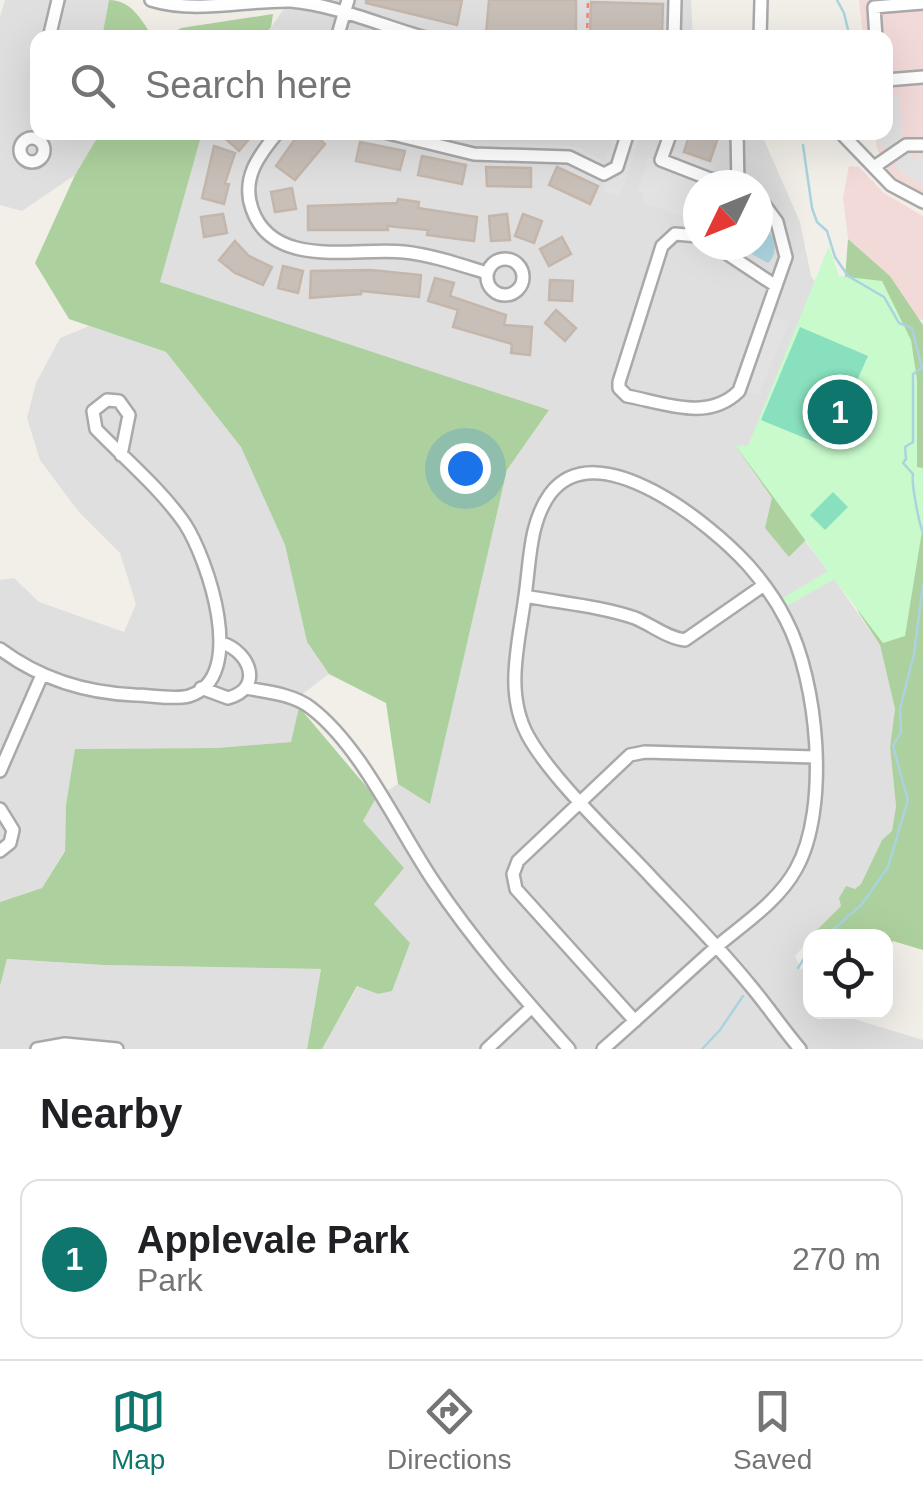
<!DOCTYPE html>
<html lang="en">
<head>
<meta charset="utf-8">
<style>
  body { margin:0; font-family:Helvetica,sans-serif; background:#f2f2f2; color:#202124 }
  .controls { position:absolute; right:30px; bottom:30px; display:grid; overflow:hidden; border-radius:20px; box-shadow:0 10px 40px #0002 }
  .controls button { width:90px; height:90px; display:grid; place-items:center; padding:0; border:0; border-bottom:2px solid #e0e0e0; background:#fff; color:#202124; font:50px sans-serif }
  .compass { position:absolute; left:683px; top:170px; width:90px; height:90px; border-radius:50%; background:#fff; box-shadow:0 10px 40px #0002; rotate:227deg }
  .you { position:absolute; left:465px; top:468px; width:35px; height:35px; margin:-25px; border:8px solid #fff; border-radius:50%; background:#1a73e8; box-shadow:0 0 0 15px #1a73e833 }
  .badge { display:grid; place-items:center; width:65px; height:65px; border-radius:50%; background:#0f766e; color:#fff; font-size:32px; font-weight:700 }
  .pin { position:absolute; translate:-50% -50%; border:5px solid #fff; box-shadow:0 2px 10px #0006 }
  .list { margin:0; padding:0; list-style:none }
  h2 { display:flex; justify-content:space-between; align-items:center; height:130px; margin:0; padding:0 40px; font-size:42px }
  h2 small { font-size:32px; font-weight:400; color:#757577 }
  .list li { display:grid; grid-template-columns:65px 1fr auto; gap:30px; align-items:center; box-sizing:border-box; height:160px; margin:0 20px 20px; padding:0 20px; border:2px solid #e0e0e0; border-radius:20px }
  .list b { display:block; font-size:38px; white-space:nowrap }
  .list p { margin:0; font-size:32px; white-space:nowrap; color:#757577 }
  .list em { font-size:32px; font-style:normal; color:#757577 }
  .icon { flex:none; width:55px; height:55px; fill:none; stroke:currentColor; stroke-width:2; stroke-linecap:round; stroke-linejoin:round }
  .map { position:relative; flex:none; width:923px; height:1049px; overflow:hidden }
  .search { position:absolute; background:#fff; box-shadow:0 10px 40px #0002; left:30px; right:30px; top:30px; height:110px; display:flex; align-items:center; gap:25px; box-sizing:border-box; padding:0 35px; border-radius:20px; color:#757577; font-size:38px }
  .sheet { height:310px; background:#fff }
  nav { display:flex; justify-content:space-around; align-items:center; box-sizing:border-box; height:140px; border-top:2px solid #e0e0e0; background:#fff; font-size:28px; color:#757577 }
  nav a { display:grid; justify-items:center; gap:5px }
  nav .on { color:#0f766e }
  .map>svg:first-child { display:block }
  .residential { fill:#e0dfdf; fill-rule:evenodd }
  .commercial { fill:#f2dad9 }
  .forest { fill:#add19e }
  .park { fill:#c8facc }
  .pitch { fill:#88e0be }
  .parking { fill:#e2e2e2 }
  .water { fill:#aad3df }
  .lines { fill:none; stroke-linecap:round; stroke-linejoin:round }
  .stream { stroke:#aad3df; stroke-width:2.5 }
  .building { fill:#c7bfb8; stroke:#c4b6ab; stroke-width:2.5 }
  .minor-casing { stroke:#a9a9a9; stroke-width:16 }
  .path { stroke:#fa8072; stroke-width:2.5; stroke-dasharray:5 5; stroke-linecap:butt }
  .minor { stroke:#fff; stroke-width:11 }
</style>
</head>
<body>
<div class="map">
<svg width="923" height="1049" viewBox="0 0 923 1049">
  <rect width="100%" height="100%" fill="#f2efe9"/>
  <!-- residential -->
  <path class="residential" d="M 5,0 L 109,0 L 102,37 L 38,38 L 38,132 L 100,133 L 75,175 L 22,211 L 0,205 L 0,17 Z
    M 290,0 L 691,0 L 693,37 L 264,38 Z
    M 202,133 L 761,133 L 800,222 L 811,276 L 815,282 L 748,447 L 736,446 L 772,498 L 789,557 L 805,541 L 829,572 L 783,599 L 788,605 L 834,579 L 880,645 L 895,709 L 890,747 L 896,806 L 892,832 L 882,840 L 861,884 L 795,956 L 801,970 L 810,961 L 810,1012 L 842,1012 L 841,1015 L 923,1040 L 923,1049 L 0,1049 L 0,986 L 7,959 L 103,965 L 321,969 L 307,1048 L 322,1048 L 358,986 L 378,994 L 373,904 L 363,820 L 376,798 L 398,784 L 430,803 L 507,470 L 548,411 L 159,282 ZM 698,185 L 758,185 L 758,245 L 698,245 Z
    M 89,326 L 166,352 L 241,447 L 285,545 L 307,642 L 329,674 L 301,695 L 292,742 L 217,748 L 76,749 L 66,805 L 65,850 L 42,888 L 0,902 L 0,580 L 14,578 L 39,602 L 124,632 L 136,604 L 120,553 L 78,511 L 40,460 L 27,418 L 36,383 L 60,338 Z"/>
  <!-- commercial -->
  <path class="commercial" d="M 859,0 L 923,0 L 923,194 L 902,184 L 885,167 L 877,148 L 874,133 L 886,132 L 886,38 L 863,37 Z
    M 849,166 L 859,167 L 884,193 L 923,216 L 923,320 L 919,319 L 890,276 L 848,239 L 843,198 Z"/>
  <!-- forest -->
  <path class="forest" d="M 109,0 C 132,0 141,20 153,37 L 102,37 Z
    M 273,14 L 271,27 L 264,37 L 167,37 L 181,28 Z
    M 100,133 L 202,133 L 160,282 L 549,410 L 507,470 L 430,804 L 398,784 L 386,703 L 329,674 L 307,642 L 285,545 L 241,447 L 166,352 L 69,319 L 35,263 L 75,175 Z
    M 848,239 L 890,276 L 923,325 L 923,950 L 893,941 L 886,956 L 886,936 L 811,936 L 841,906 L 839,898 L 846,886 L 855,889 L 861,884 L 882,840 L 892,831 L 896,806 L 890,747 L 895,709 L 880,645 L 859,613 L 797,481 L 805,541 L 789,557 L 765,528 L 772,498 L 735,445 L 831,457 Z
    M 299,707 L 376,798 L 363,821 L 404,868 L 374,904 L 410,943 L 392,991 L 378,994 L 357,986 L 322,1049 L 307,1049 L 321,969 L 103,965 L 7,959 L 0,986 L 0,902 L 42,888 L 65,851 L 66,805 L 75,749 L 217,748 L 291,742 Z"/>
  <!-- park -->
  <path class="park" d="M 829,246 L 839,276 L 882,281 L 911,340 L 917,380 L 917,467 L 923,468 L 923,525 L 905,636 L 883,643 L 834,579 L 787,606 L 783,598 L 828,571 L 735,445 L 748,446 Z"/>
  <!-- pitch -->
  <path class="pitch" d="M 800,327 L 868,356 L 827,447 L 761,420 Z
    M 833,492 L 848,507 L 825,530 L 810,515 Z"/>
  <!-- parking -->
  <path class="parking" d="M 886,93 L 899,96 L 903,140 L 898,141 L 915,161 L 919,155 L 923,157 L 923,186 L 899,171 L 893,165 L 897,161 L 884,146 L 878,146 L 877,133 L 886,132 Z
    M 608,132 L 608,139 L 500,139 L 454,133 Z
    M 362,133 L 431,133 L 482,143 L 567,145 L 583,149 L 601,160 L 591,174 L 565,163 L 475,161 Z
    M 616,133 L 641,133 L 629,172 L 623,171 L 629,175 L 620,196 L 603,192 L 614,162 L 606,159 L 612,140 L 620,142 Z
    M 661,147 L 715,166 L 709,185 L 698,185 L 696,221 L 642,202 L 644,194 L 637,191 L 648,158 L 656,160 Z
    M 765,313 L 789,323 L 758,395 L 736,386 Z"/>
  <!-- water -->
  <path class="water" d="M 758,219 C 771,229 782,250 768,263 L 735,245 L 758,245 Z"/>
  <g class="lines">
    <!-- stream -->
    <path class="stream" d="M 837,0 L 844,13 L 850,38
      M 803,145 L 812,208 L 817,222 L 827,231 L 835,257 L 848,276 L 884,297 L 899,323 L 912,328 L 922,368 L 913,374 L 913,442 L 905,447 L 906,459 L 903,463 L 913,474 C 911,483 919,523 923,533
      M 826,936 L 862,904 L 888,867 L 908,800 L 893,746 L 901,732 L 900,709 L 914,654 L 923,585
      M 798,968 L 810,949
      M 702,1049 L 720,1030 L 743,996"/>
  </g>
  <!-- building -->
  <path class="building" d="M 366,0 L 462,0 L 457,25 L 366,3 Z
    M 489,0 L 576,0 L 576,38 L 486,34 Z
    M 591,2 L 663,4 L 662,35 L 616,38 L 608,37 L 608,33 L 590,33 Z
    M 218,132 L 255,132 L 239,151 Z
    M 300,132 L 312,132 L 325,144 L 295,180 L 276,166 Z
    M 690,132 L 720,132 L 710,161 L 684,152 Z
    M 360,142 L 405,151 L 400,170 L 356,161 Z
    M 214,146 L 235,153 L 225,183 L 229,184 L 224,204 L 202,198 Z
    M 422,156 L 466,165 L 462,184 L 418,175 Z
    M 486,167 L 531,168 L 531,187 L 487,186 Z
    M 557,167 L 598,186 L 590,204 L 549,185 Z
    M 292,188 L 296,209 L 275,212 L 271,192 Z
    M 398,199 L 419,202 L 418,208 L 477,217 L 474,241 L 427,235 L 428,230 L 387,226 L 388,230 L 308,230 L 308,206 L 397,203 Z
    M 223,214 L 227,233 L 204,237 L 201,217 Z
    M 507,214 L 510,240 L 491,241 L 489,216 Z
    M 523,214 L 542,221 L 534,243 L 515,236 Z
    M 562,237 L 571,254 L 549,266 L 540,249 Z
    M 235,241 L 249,256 L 272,267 L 263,285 L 235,273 L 219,260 Z
    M 283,266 L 303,271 L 298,293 L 278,288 Z
    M 371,270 L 421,275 L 419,297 L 361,291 L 361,294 L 310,298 L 311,271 Z
    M 435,278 L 454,283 L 450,296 L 506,315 L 504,325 L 532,327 L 530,355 L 511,353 L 512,344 L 453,327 L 458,310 L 428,301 Z
    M 550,280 L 573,281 L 572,301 L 549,300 Z
    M 556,310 L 576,328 L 565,341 L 545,323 Z"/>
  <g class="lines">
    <!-- minor casing -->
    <g class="minor-casing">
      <path id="minor" d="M 151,0 C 197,14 244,0 291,1 C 336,5 382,26 426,38
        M 49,38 L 58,0
        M 337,38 L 348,0
        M 674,38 L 675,0
        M 760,38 L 761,0
        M 876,38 L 874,7 L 923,3
        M 886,80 L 923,77
        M 278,132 C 259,155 241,178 252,209 C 273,270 355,247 404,252 C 432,255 461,265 487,273
        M 384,132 L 474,154 L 569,157 L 604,174 L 617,167 L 628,132
        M 671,132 L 661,160 L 710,179 L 745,185
        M 737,132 L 738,185
        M 840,132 L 891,185 L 923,202
        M20 150a12 12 0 1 1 24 0a12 12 0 1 1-24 0Z
        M 874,167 L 906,145 L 923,145
        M 698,236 L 675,234 L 662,246 L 619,382 L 619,388 L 627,396 C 665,403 708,422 739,391 L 786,257 L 777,222 L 758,196
        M 714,245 L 776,286
        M487 277a18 18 0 1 1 36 0a18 18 0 1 1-36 0Z
        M 525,596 C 561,603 600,606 635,618 C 652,625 667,638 685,640 L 764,585
        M 0,649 C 40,679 86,693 135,695 C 151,695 173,700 189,696 C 249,678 207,558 185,524 C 161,489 125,459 96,429 L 93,411 L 107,400 L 119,401 L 129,415 L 121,455
        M 201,688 L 228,698 C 264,688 250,652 222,643
        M 246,688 C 267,692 293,694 311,708 C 362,747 398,829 434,882 C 474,942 521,995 569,1049
        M 0,771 L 42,675
        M 0,809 L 13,830 L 10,843 L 0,851
        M 635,1021 L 516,889 L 513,874 L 518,861 L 630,755 L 645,752 L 815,757
        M 37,1049 L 65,1044 L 117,1049
        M 487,1049 L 532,1007
        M 603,1049 C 641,1016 678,981 715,948 C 743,924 778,902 796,869 C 830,809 818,681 786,620 C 776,600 763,582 748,565 C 712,525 597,431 550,494 C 529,523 530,563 525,596 C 519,643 504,692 528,736 C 553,781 616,839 652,878 C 685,913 719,947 749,984 C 767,1005 782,1028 800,1049"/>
    </g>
    <!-- path -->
    <path class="path" d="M 587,38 L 588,0"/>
    <!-- minor -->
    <use href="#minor" class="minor"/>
  </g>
</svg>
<div class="controls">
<button><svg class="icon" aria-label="locate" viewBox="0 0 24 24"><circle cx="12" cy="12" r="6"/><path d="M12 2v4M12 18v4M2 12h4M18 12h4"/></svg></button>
</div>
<svg class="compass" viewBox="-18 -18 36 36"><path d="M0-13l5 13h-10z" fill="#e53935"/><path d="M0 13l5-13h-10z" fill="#757577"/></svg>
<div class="you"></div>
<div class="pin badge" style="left:840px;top:412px">1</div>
<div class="search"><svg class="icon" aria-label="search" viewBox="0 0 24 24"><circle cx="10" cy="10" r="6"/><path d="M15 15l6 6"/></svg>Search here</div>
</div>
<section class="sheet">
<h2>Nearby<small></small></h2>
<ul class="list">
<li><span class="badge">1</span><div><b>Applevale Park</b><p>Park</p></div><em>270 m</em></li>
</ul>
</section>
<nav>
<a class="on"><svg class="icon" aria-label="map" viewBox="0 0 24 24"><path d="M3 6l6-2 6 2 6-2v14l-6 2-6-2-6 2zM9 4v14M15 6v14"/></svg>Map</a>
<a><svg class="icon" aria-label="directions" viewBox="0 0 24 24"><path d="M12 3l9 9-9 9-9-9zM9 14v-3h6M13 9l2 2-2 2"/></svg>Directions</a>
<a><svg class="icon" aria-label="saved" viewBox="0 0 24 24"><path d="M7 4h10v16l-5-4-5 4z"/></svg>Saved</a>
</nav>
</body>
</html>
